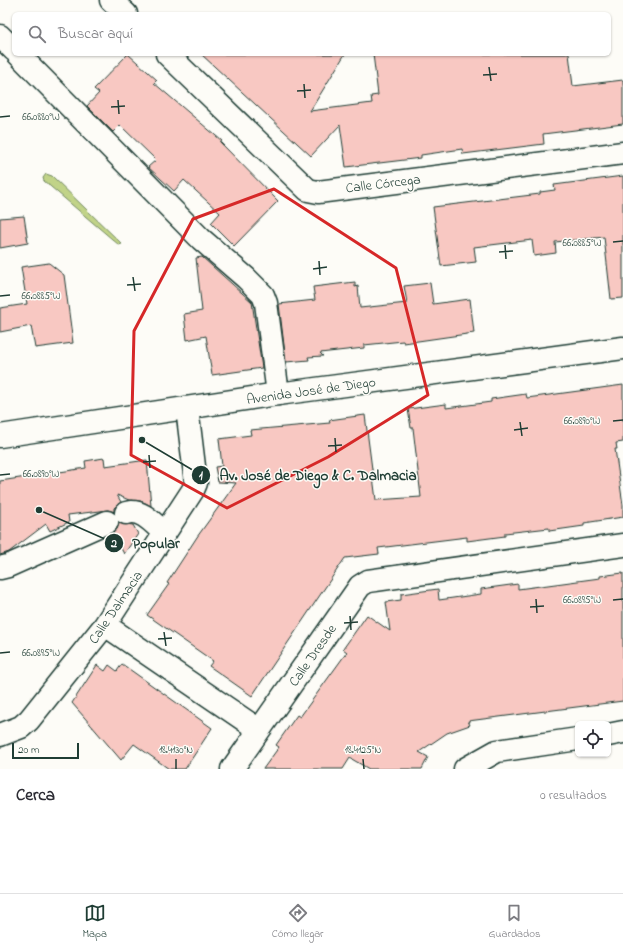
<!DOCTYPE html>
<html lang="es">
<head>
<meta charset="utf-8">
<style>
  body { margin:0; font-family:"Indie Flower",sans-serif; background:#f7f7f7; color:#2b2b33 }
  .controls { position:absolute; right:12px; bottom:12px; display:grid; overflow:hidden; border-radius:6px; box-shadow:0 1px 3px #0004 }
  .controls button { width:36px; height:36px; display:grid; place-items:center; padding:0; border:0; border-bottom:1px solid #e1e1e2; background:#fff; color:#2b2b33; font:20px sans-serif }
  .scale { position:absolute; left:12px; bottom:10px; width:67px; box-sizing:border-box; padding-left:4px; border:2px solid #1f3d34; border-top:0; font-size:11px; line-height:14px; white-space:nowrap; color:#1f3d34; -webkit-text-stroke:3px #fdfcf7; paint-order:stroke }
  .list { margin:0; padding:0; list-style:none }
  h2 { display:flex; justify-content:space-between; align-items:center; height:52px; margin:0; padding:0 16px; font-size:17px }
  h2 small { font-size:13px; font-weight:400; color:#7c7c81 }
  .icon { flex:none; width:22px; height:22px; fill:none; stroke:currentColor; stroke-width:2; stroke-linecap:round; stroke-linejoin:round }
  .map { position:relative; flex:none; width:623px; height:769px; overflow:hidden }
  .search { position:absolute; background:#fff; box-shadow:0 1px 3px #0004; left:12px; right:12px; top:12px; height:44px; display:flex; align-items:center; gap:10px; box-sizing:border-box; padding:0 14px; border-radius:6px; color:#7c7c81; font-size:15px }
  .sheet { height:124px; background:#fff }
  nav { display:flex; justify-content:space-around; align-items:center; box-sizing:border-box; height:56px; border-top:1px solid #e1e1e2; background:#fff; font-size:11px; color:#7c7c81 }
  nav a { display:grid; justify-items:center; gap:2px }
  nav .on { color:#1f3d34 }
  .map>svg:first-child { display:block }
  .green { fill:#c1d388; stroke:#70885e }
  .building { fill:#f8c8c2; stroke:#1f3d34 }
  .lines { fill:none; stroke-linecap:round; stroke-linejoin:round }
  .minor-casing { stroke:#1f3d34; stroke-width:25 }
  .major-casing { stroke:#1f3d34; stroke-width:25 }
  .minor { stroke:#fdfcf7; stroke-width:22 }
  .major { stroke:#fdfcf7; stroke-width:22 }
  .marked { fill:none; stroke:#d62828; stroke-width:3; stroke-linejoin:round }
  .ticks { fill:none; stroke:#1f3d34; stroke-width:1.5 }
  .labels { text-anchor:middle; stroke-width:3; stroke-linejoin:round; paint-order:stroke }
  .street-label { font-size:14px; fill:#1f3d34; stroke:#fdfcf7 }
  .ticks-label { font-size:10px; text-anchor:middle; fill:#1f3d34; stroke:#fdfcf7; stroke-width:3; stroke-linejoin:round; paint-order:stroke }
  .leader { fill:none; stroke:#1f3d34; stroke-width:1.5 }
  .callout-dot { fill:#1f3d34; stroke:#fdfcf7; stroke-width:1.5 }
  .mark-label { font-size:12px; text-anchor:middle; font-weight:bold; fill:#fff }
  .callout-label { font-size:15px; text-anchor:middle; font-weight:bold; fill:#1f3d34; stroke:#fdfcf7; stroke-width:3; stroke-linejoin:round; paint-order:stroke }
</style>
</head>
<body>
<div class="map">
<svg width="623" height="769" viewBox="0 0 623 769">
  <rect width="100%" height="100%" fill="#fdfcf7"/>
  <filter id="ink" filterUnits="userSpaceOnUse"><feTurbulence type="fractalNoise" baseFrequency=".025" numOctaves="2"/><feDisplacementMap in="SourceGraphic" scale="8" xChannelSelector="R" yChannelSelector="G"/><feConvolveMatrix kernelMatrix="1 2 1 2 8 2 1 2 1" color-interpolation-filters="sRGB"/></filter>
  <g filter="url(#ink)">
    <!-- green -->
    <path class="green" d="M 46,174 L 52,176 L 122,244 L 119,245 L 44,181 L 43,178 Z"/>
    <!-- building -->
    <path class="building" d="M 128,54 L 157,80 L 154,83 L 222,141 L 220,142 L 278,201 L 234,246 L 211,223 L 220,213 L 184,180 L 174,191 L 148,167 L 156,160 L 120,125 L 113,132 L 87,106 L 99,93 L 94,89 Z
      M 201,54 L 345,54 L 310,111 L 372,103 L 371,96 L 378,95 L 373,54 L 569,54 L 573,86 L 623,80 L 623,124 L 543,134 L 544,144 L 463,154 L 462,149 L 421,155 L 421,158 L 346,167 L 340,125 L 311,156 Z
      M 623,176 L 623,298 L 611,299 L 604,237 L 555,242 L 556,253 L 534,256 L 532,240 L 474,247 L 476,262 L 441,266 L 433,207 L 540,194 L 540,192 L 555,190 L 554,185 Z
      M 24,216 L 28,243 L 0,248 L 0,218 Z
      M 202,257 L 252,302 L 262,368 L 212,375 L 206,336 L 187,340 L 184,314 L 202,311 L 196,258 Z
      M 49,263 L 64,275 L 73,343 L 35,348 L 31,326 L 0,332 L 0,308 L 27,304 L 21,267 Z
      M 355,282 L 355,287 L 358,286 L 360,308 L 407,303 L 404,286 L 430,283 L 433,304 L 470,299 L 474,333 L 404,343 L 403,341 L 364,345 L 364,348 L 320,353 L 323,356 L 308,357 L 309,360 L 286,362 L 279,304 L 315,300 L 313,287 Z
      M 623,385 L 623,442 L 616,443 L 617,449 L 615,449 L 623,505 L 623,517 L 584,523 L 584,526 L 549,531 L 549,528 L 505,533 L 505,536 L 467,541 L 467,537 L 378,548 L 379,554 L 345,558 L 252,696 L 209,666 L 213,661 L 147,615 L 169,584 L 167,583 L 197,537 L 236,483 L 218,482 L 215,467 L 222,466 L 219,439 L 251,435 L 250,430 L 330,423 L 329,420 L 365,415 L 376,500 L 421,497 L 413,428 L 411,428 L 408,409 L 446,404 L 446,408 L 491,402 L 491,399 L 526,394 L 527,398 Z
      M 104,458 L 105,466 L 147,460 L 151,506 L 141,501 L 129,500 L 117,495 L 121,502 L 114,508 L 114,512 L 108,510 L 68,515 L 69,522 L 50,531 L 46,524 L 9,552 L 0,555 L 0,481 L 86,468 L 85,461 Z
      M 119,523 L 133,525 L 138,534 L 124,554 L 113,533 L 117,529 Z
      M 623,573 L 623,701 L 468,721 L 470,725 L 447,733 L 419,752 L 428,757 L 422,769 L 369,769 L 350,758 L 343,769 L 263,769 L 279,747 L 276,745 L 297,715 L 300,717 L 347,652 L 343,649 L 367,615 L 390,631 L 386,602 L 401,600 L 401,594 L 438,589 L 439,600 L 481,594 L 481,589 L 518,584 L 518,589 L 600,578 L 600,576 Z
      M 122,664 L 212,728 L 185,769 L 169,769 L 134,744 L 121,760 L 72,703 L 97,665 L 105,671 L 109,665 L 117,671 Z"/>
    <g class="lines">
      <!-- minor casing -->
      <g class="minor-casing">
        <path id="minor" d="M 111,0 L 126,14
          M 0,36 L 14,50
          M 18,54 L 201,239 L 246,278 L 263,295 L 266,303 L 278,394
          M 167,54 L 308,190 L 318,192 L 623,153
          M 126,513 C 141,508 154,524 164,533
          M 0,568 L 8,566 L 107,522
          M 105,625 L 259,730
          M 0,735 L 21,727 L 29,720 L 105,625 L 193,490 L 196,483 L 187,408
          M 608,735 L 623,732
          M 232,769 L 360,586 L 368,581 L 623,545
          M 465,769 L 497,751 L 578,739"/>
      </g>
      <!-- major casing -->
      <g class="major-casing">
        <path id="major" d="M 0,436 L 278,394 L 623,348"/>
      </g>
      <!-- minor -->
      <use href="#minor" class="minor"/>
      <!-- major -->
      <use href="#major" class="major"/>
    </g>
  </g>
  <!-- marked area -->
  <path class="marked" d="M 274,189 L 396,268 L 428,395 L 328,457 L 227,508 L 131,455 L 134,331 L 193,219 Z"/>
  <!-- ticks -->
  <path class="ticks" d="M 489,67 L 491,81M 483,75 L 497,74M 304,84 L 305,98M 297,91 L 311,90M 118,100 L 119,114M 111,107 L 125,106M 0,117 L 10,116M 613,242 L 623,241M 505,245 L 506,259M 499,252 L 513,251M 319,261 L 320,275M 313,269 L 327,267M 133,277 L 135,291M 127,285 L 141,284M 0,296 L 10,295M 613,421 L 623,420M 520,422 L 522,436M 514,430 L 528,428M 335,438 L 336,452M 328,446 L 342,445M 149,455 L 150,468M 143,462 L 156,461M 0,475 L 10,474M 536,599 L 537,613M 613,600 L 623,599M 530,607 L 544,606M 350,616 L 351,630M 344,623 L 358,622M 164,632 L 166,646M 158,639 L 172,638M 0,653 L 10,652M 176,759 L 176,769M 363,759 L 364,769"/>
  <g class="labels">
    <!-- street labels -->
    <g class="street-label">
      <text transform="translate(383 183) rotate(-7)" y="5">Calle Córcega</text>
      <text transform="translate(311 390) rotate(-8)" y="5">Avenida José de Diego</text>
      <text transform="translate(115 607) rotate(-56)" y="5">Calle Dalmacia</text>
      <text transform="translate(312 655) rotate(-55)" y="5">Calle Dresde</text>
    </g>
  </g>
  <g class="ticks-label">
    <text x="41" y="120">66.0880°W</text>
    <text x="582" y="246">66.0885°W</text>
    <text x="41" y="299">66.0885°W</text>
    <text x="582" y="424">66.0890°W</text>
    <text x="41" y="477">66.0890°W</text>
    <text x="582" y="603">66.0895°W</text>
    <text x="41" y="656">66.0895°W</text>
    <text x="176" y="753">18.4130°N</text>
    <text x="363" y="753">18.4125°N</text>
  </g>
  <!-- callouts -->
  <path class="leader" d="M142 440L201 475M39 510L114 543"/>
  <g class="callout-dot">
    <circle cx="142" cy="440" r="4"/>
    <circle cx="39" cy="510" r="4"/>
    <circle cx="201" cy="475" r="10"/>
    <circle cx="114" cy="543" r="10"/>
  </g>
  <g class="mark-label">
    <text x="201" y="479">1</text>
    <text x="114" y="547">2</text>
  </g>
  <g class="callout-label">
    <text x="318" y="480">Av. José de Diego &amp; C. Dalmacia</text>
    <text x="156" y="548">Popular</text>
  </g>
</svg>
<div class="controls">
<button><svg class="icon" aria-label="locate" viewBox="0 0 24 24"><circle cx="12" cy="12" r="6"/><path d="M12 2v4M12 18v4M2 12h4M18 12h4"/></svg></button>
</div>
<div class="scale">20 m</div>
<div class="search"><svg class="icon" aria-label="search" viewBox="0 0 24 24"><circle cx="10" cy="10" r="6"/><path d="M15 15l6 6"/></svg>Buscar aquí</div>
</div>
<section class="sheet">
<h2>Cerca<small>0 resultados</small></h2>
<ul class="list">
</ul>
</section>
<nav>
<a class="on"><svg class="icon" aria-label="map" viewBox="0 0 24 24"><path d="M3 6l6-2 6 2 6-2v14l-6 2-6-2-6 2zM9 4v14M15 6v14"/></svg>Mapa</a>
<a><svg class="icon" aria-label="directions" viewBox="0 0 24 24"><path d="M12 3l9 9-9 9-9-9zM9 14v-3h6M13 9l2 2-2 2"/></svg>Cómo llegar</a>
<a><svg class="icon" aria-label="saved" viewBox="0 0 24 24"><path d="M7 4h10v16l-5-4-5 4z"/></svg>Guardados</a>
</nav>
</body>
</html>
